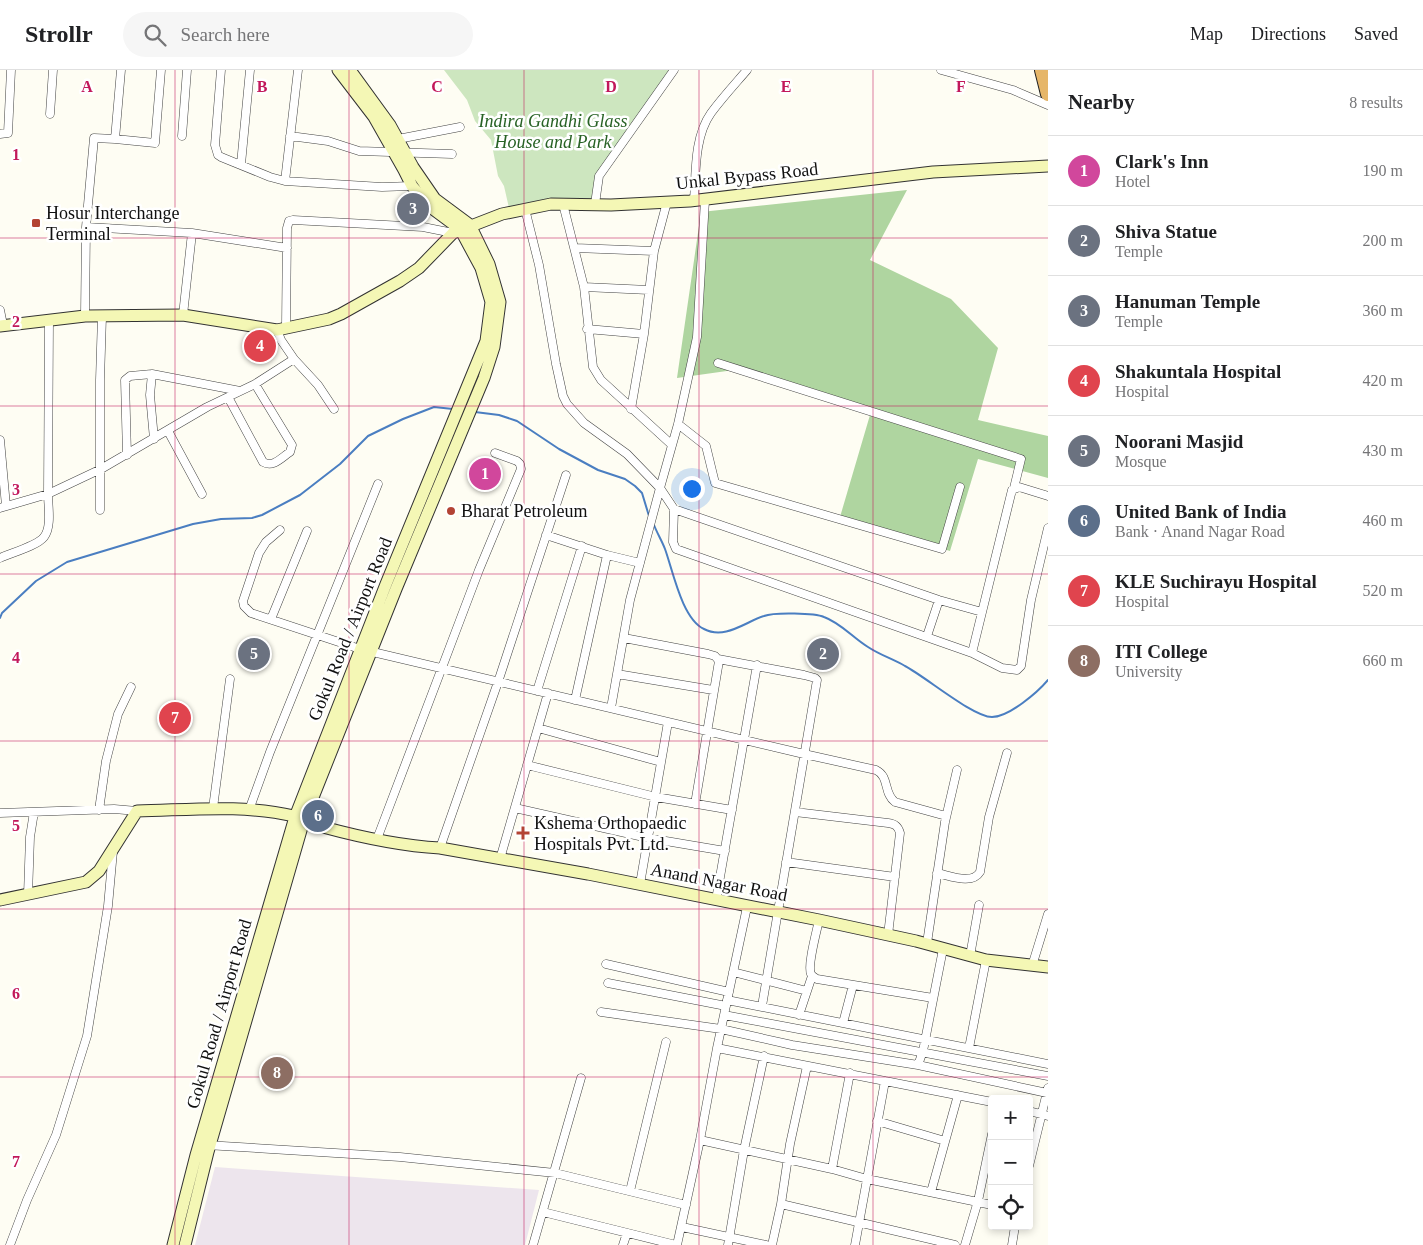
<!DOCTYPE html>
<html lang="en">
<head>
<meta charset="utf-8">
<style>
  body { margin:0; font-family:"Times New Roman",serif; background:#f6f6f6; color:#202124 }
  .controls { position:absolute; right:15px; bottom:15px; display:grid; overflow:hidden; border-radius:5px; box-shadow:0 2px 8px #0003 }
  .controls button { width:45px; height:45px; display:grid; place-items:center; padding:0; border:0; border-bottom:1px solid #e0e0e0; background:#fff; color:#202124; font:25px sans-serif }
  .you { position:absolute; left:691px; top:418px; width:18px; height:18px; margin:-12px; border:4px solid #fff; border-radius:50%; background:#1a73e8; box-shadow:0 0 0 8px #1a73e833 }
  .badge { display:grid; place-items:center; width:32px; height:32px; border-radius:50%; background:#2563eb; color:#fff; font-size:16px; font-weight:700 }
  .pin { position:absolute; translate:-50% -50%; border:2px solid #fff; box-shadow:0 1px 5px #0006 }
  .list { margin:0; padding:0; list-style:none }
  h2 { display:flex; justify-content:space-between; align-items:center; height:65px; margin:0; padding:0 20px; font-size:21px }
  h2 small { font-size:16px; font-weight:400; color:#757577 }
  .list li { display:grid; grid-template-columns:32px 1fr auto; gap:15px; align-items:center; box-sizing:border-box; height:70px; padding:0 20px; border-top:1px solid #e0e0e0 }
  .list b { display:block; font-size:19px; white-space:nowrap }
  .list p { margin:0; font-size:16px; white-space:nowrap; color:#757577 }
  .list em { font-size:16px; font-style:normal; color:#757577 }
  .icon { flex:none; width:28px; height:28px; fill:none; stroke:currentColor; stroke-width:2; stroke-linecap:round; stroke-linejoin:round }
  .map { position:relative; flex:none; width:1048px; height:1175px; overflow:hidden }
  header { display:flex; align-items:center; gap:30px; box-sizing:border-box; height:70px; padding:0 25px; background:#fff; border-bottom:1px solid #e0e0e0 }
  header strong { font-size:24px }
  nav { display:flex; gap:28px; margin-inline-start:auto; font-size:18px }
  .search { width:350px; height:45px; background:#f6f6f6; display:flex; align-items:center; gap:12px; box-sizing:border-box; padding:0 18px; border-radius:28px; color:#757577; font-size:19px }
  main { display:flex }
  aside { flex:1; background:#fff }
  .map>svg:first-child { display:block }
  .industrial { fill:#ede5ed }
  .green { fill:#cde6bf }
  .forest { fill:#afd5a0 }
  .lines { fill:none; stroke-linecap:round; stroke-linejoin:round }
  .stream { stroke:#4a7ec1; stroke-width:2 }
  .street-casing { stroke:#434343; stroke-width:9 }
  .secondary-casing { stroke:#323232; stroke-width:13 }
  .highway-casing { stroke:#212121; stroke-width:16 }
  .street { stroke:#fff; stroke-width:8 }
  .secondary { stroke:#f4f7b5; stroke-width:11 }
  .highway { stroke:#e6b669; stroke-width:14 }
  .grid { fill:none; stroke:#c2185b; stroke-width:1; stroke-opacity:0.55 }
  .poi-dot { fill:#b34334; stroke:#fff; stroke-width:2 }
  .labels { text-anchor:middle; stroke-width:5; stroke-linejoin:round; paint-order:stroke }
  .park-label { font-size:18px; font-style:italic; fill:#286225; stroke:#fff }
  .street-label { font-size:18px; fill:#101010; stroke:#fff }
  .poi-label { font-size:18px; fill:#101010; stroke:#fff; text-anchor:start }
  .grid-label { font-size:16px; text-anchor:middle; font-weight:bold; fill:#c2185b; stroke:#fff; stroke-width:5; stroke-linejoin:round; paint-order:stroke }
</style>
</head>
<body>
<header>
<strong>Strollr</strong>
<div class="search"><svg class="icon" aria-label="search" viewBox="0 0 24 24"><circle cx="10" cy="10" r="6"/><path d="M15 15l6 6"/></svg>Search here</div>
<nav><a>Map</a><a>Directions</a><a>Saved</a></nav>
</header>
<main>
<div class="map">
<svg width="1048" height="1175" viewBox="0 0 1048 1175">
  <rect width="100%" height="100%" fill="#fefdf3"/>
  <!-- industrial -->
  <path class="industrial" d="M 215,1097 L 539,1120 L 525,1175 L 195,1175 Z"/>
  <!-- green -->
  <path class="green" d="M 444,0 L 670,0 L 595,108 L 594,130 L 526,133 L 509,138 L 504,116 L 498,106 L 491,70 L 475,51 L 467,30 Z"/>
  <!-- forest -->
  <path class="forest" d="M 907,120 L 870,190 L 951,229 L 998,278 L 978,350 L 1048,366 L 1048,408 L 978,389 L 950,481 L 840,447 L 870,345 L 862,341 L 741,299 L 677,308 L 701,142 Z"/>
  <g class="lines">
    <!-- stream -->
    <path class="stream" d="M 475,342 L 499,345 L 517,351 L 559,379 L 598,400 L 625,409 L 635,416 L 642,423 L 649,446
      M 654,455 C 657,463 662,471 665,479 C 673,501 682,549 704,559 C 725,570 745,552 764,546 C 774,542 815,543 824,547 C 841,553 853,568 868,577 C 880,585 893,589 905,596 C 926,607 973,647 992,647 C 1009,647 1038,622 1048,610
      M 0,548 L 2,543 L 36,511 L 67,492 L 193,454 L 221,449 L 252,448 L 262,445 L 300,425 L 340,394 L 368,366 L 403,349 L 434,337 L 453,339"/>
    <!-- street casing -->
    <g class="street-casing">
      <path id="street" d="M 221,0 L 215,75 L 218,85 L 221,87 L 270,107 L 285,111 L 382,117 L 412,116
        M 941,0 L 1013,20 L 1048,35
        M 50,44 L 53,0
        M 0,64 L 8,63 L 11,0
        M 182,66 L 187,0
        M 290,66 L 328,71 L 359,81 L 452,84
        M 115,69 L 155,73 L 161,0
        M 398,69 L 460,57
        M 241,94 L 250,0
        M 285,111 L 298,0
        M 705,130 L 697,267 L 678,354 L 660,418 L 674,439 L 673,472 L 676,479 L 972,583 L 1012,420 L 1019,417 L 1048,426
        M 694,131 C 696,102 694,67 711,43 C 722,28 735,14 747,0
        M 563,134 L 584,217 L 593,297 L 601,310 L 672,375
        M 595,134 L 599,106 L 674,0
        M 525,139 L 539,195 L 556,294 L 563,326 L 567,334 L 584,353 L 627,384 L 660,418 L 630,530 L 611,638
        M 86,157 L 192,163 L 287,178
        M 575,178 L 654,181
        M 584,217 L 649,220
        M 0,240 L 3,255
        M 183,245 L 192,163
        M 85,246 L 86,157 L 94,68 L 115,69 L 121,0
        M 286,258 L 287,158 L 289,151 L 293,150 L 423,157 L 453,163
        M 587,259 L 644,264
        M 294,289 L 318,315 L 334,339
        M 718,293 L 1021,389 L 1014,418
        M 152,304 L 240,321
        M 228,327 L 263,392 C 273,398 281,388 290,382 L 292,375 L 255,314
        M 631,339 L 644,264 L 654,181 L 667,132
        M 678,354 L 706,376 L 715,413 L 942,479 L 960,417
        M 168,361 L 202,424
        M 0,370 L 6,436
        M 127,385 L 125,310 L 130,306 L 152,304 L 150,325 L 154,369
        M 0,438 L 48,424 L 49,249
        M 674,439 L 939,530 L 982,542
        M 100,440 L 100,310 L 102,246
        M 280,460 L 266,472 L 259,483 L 243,531 L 244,536 L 251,543 L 360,579 L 804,684 L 876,700 C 890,707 883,723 895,732 L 946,746
        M 546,465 L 607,485 L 640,493
        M 0,488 C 11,483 37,476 44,467 C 52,457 48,436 48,424 L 101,399 L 207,337 L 255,314 L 294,289 L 281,270 L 277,260
        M 271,549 L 307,461
        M 927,566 L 939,530
        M 624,568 L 708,584 L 715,586 L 719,591 L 695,734
        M 972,583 L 1002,598 L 1017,600 L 1021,596 L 1031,530 L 1048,458
        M 718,589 L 804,605 L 815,608 L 817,610 L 762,936
        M 617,604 L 713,620
        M 537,621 L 582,476
        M 575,630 L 607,485
        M 538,658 L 661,692
        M 527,695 L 656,727 L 732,740
        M 213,738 L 230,609
        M 515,738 L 648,768 L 725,781
        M 99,740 L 106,691 L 118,644 L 131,617
        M 249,740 L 270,682 L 378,414
        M 795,742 L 888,753 C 895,754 898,756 900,763 L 888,865
        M 0,743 L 114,739 L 137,741
        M 377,769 L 479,500 L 521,399 L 520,394 L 517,391 L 495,383
        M 440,778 L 498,612 L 566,405
        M 500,789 L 548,623
        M 786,792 L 895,807
        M 937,803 C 951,806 972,815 980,802 L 989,747 L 1007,683
        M 640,814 L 668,652
        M 28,825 L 30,767 L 34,742
        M 716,830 L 757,595
        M 819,850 C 817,860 807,896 811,904 C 812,906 814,907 817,909 L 933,928
        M 927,873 L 945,752 L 957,700
        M 970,886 L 979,835
        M 606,894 L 729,922
        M 1032,896 L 1048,844
        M 733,902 L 807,921
        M 608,913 L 726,936
        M 727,930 L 1048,994
        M 601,942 L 721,959 L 792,975 L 918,995 L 1047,1023
        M 724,945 L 1048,1006
        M 799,945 L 812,906
        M 843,953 L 853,915
        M 717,978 L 992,1032
        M 969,978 L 986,890
        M 918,995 L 923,981 L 943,879
        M 1029,1041 L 1048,1046
        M 877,1051 L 945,1071
        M 700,1070 L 832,1099 L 867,1109 L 992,1135
        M 206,1075 L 400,1087 L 555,1103 L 686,1135
        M 1029,1096 L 1048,1018
        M 832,1099 L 850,1003
        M 630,1121 L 666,972
        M 931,1122 L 958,1025
        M 781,1134 L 955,1175
        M 543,1142 L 676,1175
        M 682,1157 L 766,1175
        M 10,1175 L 27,1130 L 56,1065 L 87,966 L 108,836 L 113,781
        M 533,1175 L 581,1008
        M 623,1175 L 627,1163
        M 677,1175 L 700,1070 L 717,978 L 747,837
        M 728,1175 L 744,1080 L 764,986
        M 772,1175 L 781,1134 L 790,1074 L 807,996
        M 855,1175 L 885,1011
        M 965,1175 L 978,1131 L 992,1064
        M 1012,1175 L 1015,1156"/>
    </g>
    <!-- secondary casing -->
    <g class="secondary-casing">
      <path id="secondary" d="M 0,256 L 85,246 L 183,245 L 277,260 L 329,249 L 341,244 L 400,211 L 419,198 L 453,163 L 502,144 L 551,134 L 611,135 L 690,131 L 933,102 L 1048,96
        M 0,830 L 86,812 L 99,801 L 137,741 C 190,740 242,734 294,746 C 304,749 313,755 323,757 C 360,767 402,776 440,778 L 588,804 L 819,850 L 916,871 L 986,890 L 1048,897
        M 173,1175 L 196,1085 L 295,747 L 386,514 L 486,271 L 491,232 L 481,198 L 460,159 L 429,136 L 412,116 L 404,100 L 374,47 L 338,0
        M 185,1175 L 208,1082 L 304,750 L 396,519 L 484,308 L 494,277 L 500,232 L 489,194 L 470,155 L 435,129 L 413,97 L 390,55 L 350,0"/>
    </g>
    <!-- highway casing -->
    <g class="highway-casing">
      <path id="highway" d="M 1042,0 L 1048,24"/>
    </g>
    <!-- street -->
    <use href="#street" class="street"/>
    <!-- secondary -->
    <use href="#secondary" class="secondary"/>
    <!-- highway -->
    <use href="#highway" class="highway"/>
  </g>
  <!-- grid -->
  <path class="grid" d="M 175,0 L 175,1175M 349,0 L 349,1175M 524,0 L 524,1175M 699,0 L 699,1175M 873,0 L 873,1175M 0,168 L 1048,168M 0,336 L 1048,336M 0,504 L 1048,504M 0,671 L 1048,671M 0,839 L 1048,839M 0,1007 L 1048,1007"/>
  <!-- markers -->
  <g class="poi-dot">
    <rect x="31" y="148" width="10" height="10" rx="2.5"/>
    <circle cx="451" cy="441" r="5"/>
    <path d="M520.5 755.5h5v5h5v5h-5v5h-5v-5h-5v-5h5z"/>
  </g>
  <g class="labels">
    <!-- park labels -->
    <g class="park-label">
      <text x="553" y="57">Indira Gandhi Glass<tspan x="553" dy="21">House and Park</tspan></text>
    </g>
    <!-- street labels -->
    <g class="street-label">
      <text transform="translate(747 106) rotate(-6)" y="6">Unkal Bypass Road</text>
      <text transform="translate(350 559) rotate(-68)" y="6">Gokul Road / Airport Road</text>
      <text transform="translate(719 812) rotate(11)" y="6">Anand Nagar Road</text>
      <text transform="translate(219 944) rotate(-74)" y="6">Gokul Road / Airport Road</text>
    </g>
    <!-- poi labels -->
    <g class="poi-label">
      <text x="46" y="149">Hosur Interchange<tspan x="46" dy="21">Terminal</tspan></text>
      <text x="461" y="447">Bharat Petroleum</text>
      <text x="534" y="759">Kshema Orthopaedic<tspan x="534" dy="21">Hospitals Pvt. Ltd.</tspan></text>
    </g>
  </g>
  <g class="grid-label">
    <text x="87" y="22">A</text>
    <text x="262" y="22">B</text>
    <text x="437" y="22">C</text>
    <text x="611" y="22">D</text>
    <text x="786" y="22">E</text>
    <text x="961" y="22">F</text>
    <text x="16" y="90">1</text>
    <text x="16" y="257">2</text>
    <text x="16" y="425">3</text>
    <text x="16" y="593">4</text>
    <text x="16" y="761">5</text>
    <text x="16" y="929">6</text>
    <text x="16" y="1097">7</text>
  </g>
</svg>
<div class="controls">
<button>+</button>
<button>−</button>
<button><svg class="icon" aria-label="locate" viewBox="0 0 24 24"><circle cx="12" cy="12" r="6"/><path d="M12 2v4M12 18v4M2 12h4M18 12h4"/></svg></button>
</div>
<div class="you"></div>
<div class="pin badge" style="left:485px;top:404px;background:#d1479c">1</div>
<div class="pin badge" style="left:823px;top:584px;background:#6b7280">2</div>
<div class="pin badge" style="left:413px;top:139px;background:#6b7280">3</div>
<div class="pin badge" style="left:260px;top:276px;background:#e0444e">4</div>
<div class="pin badge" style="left:254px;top:584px;background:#6b7280">5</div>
<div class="pin badge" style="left:318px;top:746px;background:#5c6f8a">6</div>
<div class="pin badge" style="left:175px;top:648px;background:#e0444e">7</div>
<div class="pin badge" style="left:277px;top:1003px;background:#8d6e63">8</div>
</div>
<aside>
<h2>Nearby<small>8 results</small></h2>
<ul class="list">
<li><span class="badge" style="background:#d1479c">1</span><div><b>Clark's Inn</b><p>Hotel</p></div><em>190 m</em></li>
<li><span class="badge" style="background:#6b7280">2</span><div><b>Shiva Statue</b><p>Temple</p></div><em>200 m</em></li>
<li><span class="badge" style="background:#6b7280">3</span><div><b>Hanuman Temple</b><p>Temple</p></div><em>360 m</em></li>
<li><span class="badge" style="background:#e0444e">4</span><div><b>Shakuntala Hospital</b><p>Hospital</p></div><em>420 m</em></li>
<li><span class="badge" style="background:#6b7280">5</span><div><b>Noorani Masjid</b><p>Mosque</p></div><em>430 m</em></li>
<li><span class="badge" style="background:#5c6f8a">6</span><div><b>United Bank of India</b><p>Bank · Anand Nagar Road</p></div><em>460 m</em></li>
<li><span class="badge" style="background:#e0444e">7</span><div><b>KLE Suchirayu Hospital</b><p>Hospital</p></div><em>520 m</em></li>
<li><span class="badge" style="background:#8d6e63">8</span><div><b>ITI College</b><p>University</p></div><em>660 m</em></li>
</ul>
</aside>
</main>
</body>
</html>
